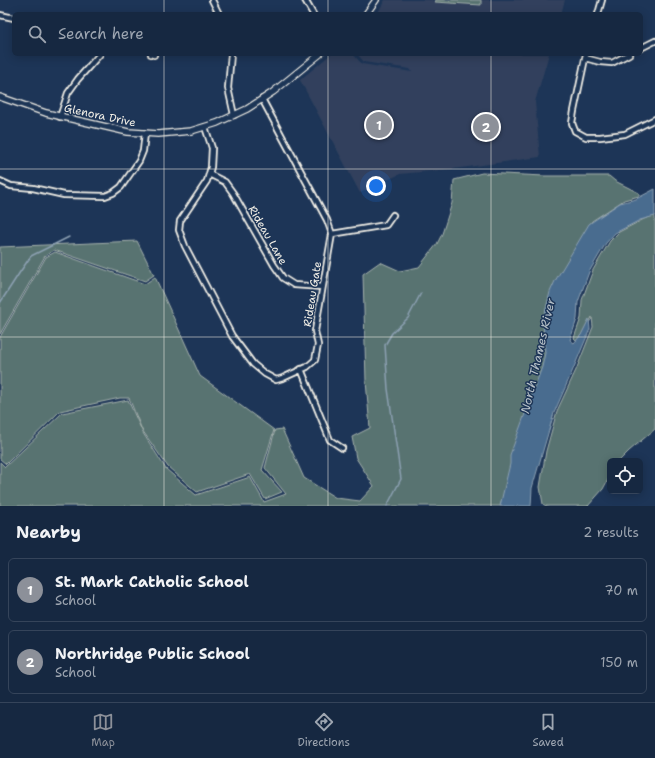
<!DOCTYPE html>
<html lang="en">
<head>
<meta charset="utf-8">
<style>
  body { margin:0; font-family:"Shantell Sans",sans-serif; background:#23344c; color:#f1f3f6 }
  .controls { position:absolute; right:12px; bottom:12px; display:grid; overflow:hidden; border-radius:6px; box-shadow:0 2px 10px #0003 }
  .controls button { width:36px; height:36px; display:grid; place-items:center; padding:0; border:0; border-bottom:1px solid #35445a; background:#162841; color:#f1f3f6; font:20px sans-serif }
  .you { position:absolute; left:376px; top:186px; width:14px; height:14px; margin:-10px; border:3px solid #fff; border-radius:50%; background:#1a73e8; box-shadow:0 0 0 6px #1a73e833 }
  .badge { display:grid; place-items:center; width:26px; height:26px; border-radius:50%; background:#8c9099; color:#fff; font-size:13px; font-weight:700 }
  .pin { position:absolute; translate:-50% -50%; border:2px solid #fff; box-shadow:0 1px 4px #0006 }
  .list { margin:0; padding:0; list-style:none }
  h2 { display:flex; justify-content:space-between; align-items:center; height:52px; margin:0; padding:0 16px; font-size:17px }
  h2 small { font-size:13px; font-weight:400; color:#9ea6b1 }
  .list li { display:grid; grid-template-columns:26px 1fr auto; gap:12px; align-items:center; box-sizing:border-box; height:64px; margin:0 8px 8px; padding:0 8px; border:1px solid #35445a; border-radius:6px }
  .list b { display:block; font-size:15px; white-space:nowrap }
  .list p { margin:0; font-size:13px; white-space:nowrap; color:#9ea6b1 }
  .list em { font-size:13px; font-style:normal; color:#9ea6b1 }
  .icon { flex:none; width:22px; height:22px; fill:none; stroke:currentColor; stroke-width:2; stroke-linecap:round; stroke-linejoin:round }
  .map { position:relative; flex:none; width:655px; height:506px; overflow:hidden }
  .search { position:absolute; background:#162841; box-shadow:0 2px 10px #0003; left:12px; right:12px; top:12px; height:44px; display:flex; align-items:center; gap:10px; box-sizing:border-box; padding:0 14px; border-radius:6px; color:#9ea6b1; font-size:15px }
  .sheet { height:196px; background:#162841 }
  nav { display:flex; justify-content:space-around; align-items:center; box-sizing:border-box; height:56px; border-top:1px solid #35445a; background:#162841; font-size:11px; color:#9ea6b1 }
  nav a { display:grid; justify-items:center; gap:2px }
  nav .on { color:#8c9099 }
  .map>svg:first-child { display:block }
  .built { fill:#31415d }
  .green { fill:#587371; stroke:#a6b2ac }
  .water { fill:#486c8f; stroke:#8da1b3 }
  .lines { fill:none; stroke-linecap:round; stroke-linejoin:round }
  .stream { stroke:#8da1b3; stroke-width:1.5 }
  .minor-casing { stroke:#f4f1e8; stroke-width:8 }
  .tertiary-casing { stroke:#f4f1e8; stroke-width:8 }
  .minor { stroke:#1d3557; stroke-width:4.5 }
  .tertiary { stroke:#1d3557; stroke-width:5.5 }
  .grid { fill:none; stroke:#f4f1e8; stroke-width:1; stroke-opacity:0.55 }
  .labels { text-anchor:middle; stroke-width:3; stroke-linejoin:round; paint-order:stroke }
  .street-label { font-size:11px; fill:#f4f1e8; stroke:#1d3557 }
  .water-label { font-size:12px; font-style:italic; fill:#b8c2c9; stroke:#1d3557 }
</style>
</head>
<body>
<div class="map">
<svg width="655" height="506" viewBox="0 0 655 506">
  <rect width="100%" height="100%" fill="#1d3557"/>
  <filter id="ink" filterUnits="userSpaceOnUse"><feTurbulence type="fractalNoise" baseFrequency=".025" numOctaves="2"/><feDisplacementMap in="SourceGraphic" scale="8" xChannelSelector="R" yChannelSelector="G"/><feConvolveMatrix kernelMatrix="1 2 1 2 8 2 1 2 1" color-interpolation-filters="sRGB"/></filter>
  <g filter="url(#ink)">
    <!-- built -->
    <path class="built" d="M 385,0 L 432,0 L 436,2 L 480,5 L 481,0 L 565,0 L 561,14 L 377,14 Z
      M 331,54 L 353,54 L 362,64 L 412,72 L 410,69 L 364,62 L 357,54 L 549,54 L 535,102 L 540,157 L 453,169 L 400,174 L 360,193 L 300,80 Z"/>
    <!-- green -->
    <path class="green" d="M 436,0 L 481,0 L 481,5 L 435,2 Z
      M 482,173 L 544,176 L 609,176 L 615,181 L 639,193 L 639,196 L 624,200 L 592,221 L 558,279 L 547,352 L 503,506 L 0,506 L 0,462 L 5,467 L 62,413 L 128,400 L 143,433 L 166,469 L 196,495 L 250,477 L 264,502 L 286,494 L 265,468 L 275,430 L 282,429 L 304,478 L 336,498 L 360,501 L 374,486 L 356,458 L 352,437 L 370,428 L 366,381 L 363,274 L 380,262 L 400,271 L 419,267 L 437,244 L 442,234 L 452,203 L 454,180 Z
      M 655,215 L 655,429 L 629,451 L 619,461 L 610,461 L 610,476 L 603,489 L 588,506 L 546,506 L 543,504 L 540,487 L 546,451 L 557,411 L 576,370 L 593,327 L 592,317 L 584,333 L 577,341 L 574,338 L 581,318 L 582,300 L 593,270 L 610,241 L 619,232 L 644,219 Z
      M 137,241 L 154,275 L 145,281 L 54,250 L 45,256 L 0,334 L 0,247 Z
      M 55,252 L 145,284 L 155,277 L 200,376 L 274,430 L 262,470 L 282,492 L 265,499 L 250,474 L 197,492 L 168,467 L 142,430 L 129,398 L 120,398 L 60,411 L 6,464 L 0,459 L 0,337 L 46,257 Z"/>
    <!-- water -->
    <path class="water" d="M 655,189 L 655,216 L 640,220 L 615,233 L 606,243 L 589,272 L 578,302 L 577,319 L 570,340 L 574,343 L 581,335 L 589,319 L 590,329 L 572,372 L 554,413 L 532,488 L 531,506 L 500,506 L 510,464 L 510,455 L 542,367 L 545,353 L 543,321 L 550,292 L 555,281 L 589,224 L 620,203 L 636,199 Z"/>
    <g class="lines">
      <!-- stream -->
      <path class="stream" d="M 0,303 L 20,272 L 31,256 L 69,237
        M 387,506 L 401,479 L 388,389 L 385,345 L 392,333 L 408,318 L 421,293"/>
      <!-- minor casing -->
      <g class="minor-casing">
        <path id="minor" d="M 212,0 L 219,14
          M 305,0 L 313,14
          M 598,14 L 602,0
          M 0,15 L 14,18
          M 641,48 L 655,41
          M 151,54 L 154,55
          M 231,54 L 228,88 L 234,115
          M 586,54 L 574,111 L 572,123 L 575,131 L 586,137 L 600,137 L 625,134 L 655,119
          M 585,58 L 600,62 L 612,63 L 629,54
          M 60,117 L 68,93 L 78,79 L 100,54
          M 205,127 L 212,148 L 211,167 L 207,181 L 180,221 L 179,230 L 185,246 L 232,336 L 253,364 L 265,374 L 276,380 L 283,378 L 307,367 L 315,360 L 318,345 L 315,331 L 332,234 L 327,220 L 262,99
          M 209,174 L 225,182 L 233,193 L 274,265 L 283,278 L 294,285 L 322,287
          M 0,181 L 11,186 L 33,188 L 64,195 L 105,196 L 113,193 L 121,187 L 139,161 L 143,151 L 145,133
          M 332,234 L 386,225 L 393,215
          M 301,369 L 330,440 L 342,448"/>
      </g>
      <!-- tertiary casing -->
      <g class="tertiary-casing">
        <path id="tertiary" d="M 366,14 L 376,0
          M 0,97 L 46,113 L 128,132 L 158,134 L 191,131 L 217,123 L 247,109 L 273,92 L 320,54"/>
      </g>
      <!-- minor -->
      <use href="#minor" class="minor"/>
      <!-- tertiary -->
      <use href="#tertiary" class="tertiary"/>
    </g>
  </g>
  <!-- grid -->
  <path class="grid" d="M 164,0 L 164,14M 328,0 L 328,14M 491,0 L 491,14M 164,54 L 164,506M 328,54 L 328,506M 491,54 L 491,506M 0,169 L 655,169M 0,337 L 655,337"/>
  <g class="labels">
    <!-- street labels -->
    <g class="street-label">
      <text transform="translate(100 115) rotate(12)" y="4">Glenora Drive</text>
      <text transform="translate(268 235) rotate(60)" y="4">Rideau Lane</text>
      <text transform="translate(312 294) rotate(-81)" y="4">Rideau Gate</text>
    </g>
    <!-- water labels -->
    <g class="water-label">
      <text transform="translate(538 356) rotate(-77)" y="4">North Thames River</text>
    </g>
  </g>
</svg>
<div class="controls">
<button><svg class="icon" aria-label="locate" viewBox="0 0 24 24"><circle cx="12" cy="12" r="6"/><path d="M12 2v4M12 18v4M2 12h4M18 12h4"/></svg></button>
</div>
<div class="you"></div>
<div class="pin badge" style="left:379px;top:125px">1</div>
<div class="pin badge" style="left:486px;top:127px">2</div>
<div class="search"><svg class="icon" aria-label="search" viewBox="0 0 24 24"><circle cx="10" cy="10" r="6"/><path d="M15 15l6 6"/></svg>Search here</div>
</div>
<section class="sheet">
<h2>Nearby<small>2 results</small></h2>
<ul class="list">
<li><span class="badge">1</span><div><b>St. Mark Catholic School</b><p>School</p></div><em>70 m</em></li>
<li><span class="badge">2</span><div><b>Northridge Public School</b><p>School</p></div><em>150 m</em></li>
</ul>
</section>
<nav>
<a class="on"><svg class="icon" aria-label="map" viewBox="0 0 24 24"><path d="M3 6l6-2 6 2 6-2v14l-6 2-6-2-6 2zM9 4v14M15 6v14"/></svg>Map</a>
<a><svg class="icon" aria-label="directions" viewBox="0 0 24 24"><path d="M12 3l9 9-9 9-9-9zM9 14v-3h6M13 9l2 2-2 2"/></svg>Directions</a>
<a><svg class="icon" aria-label="saved" viewBox="0 0 24 24"><path d="M7 4h10v16l-5-4-5 4z"/></svg>Saved</a>
</nav>
</body>
</html>
